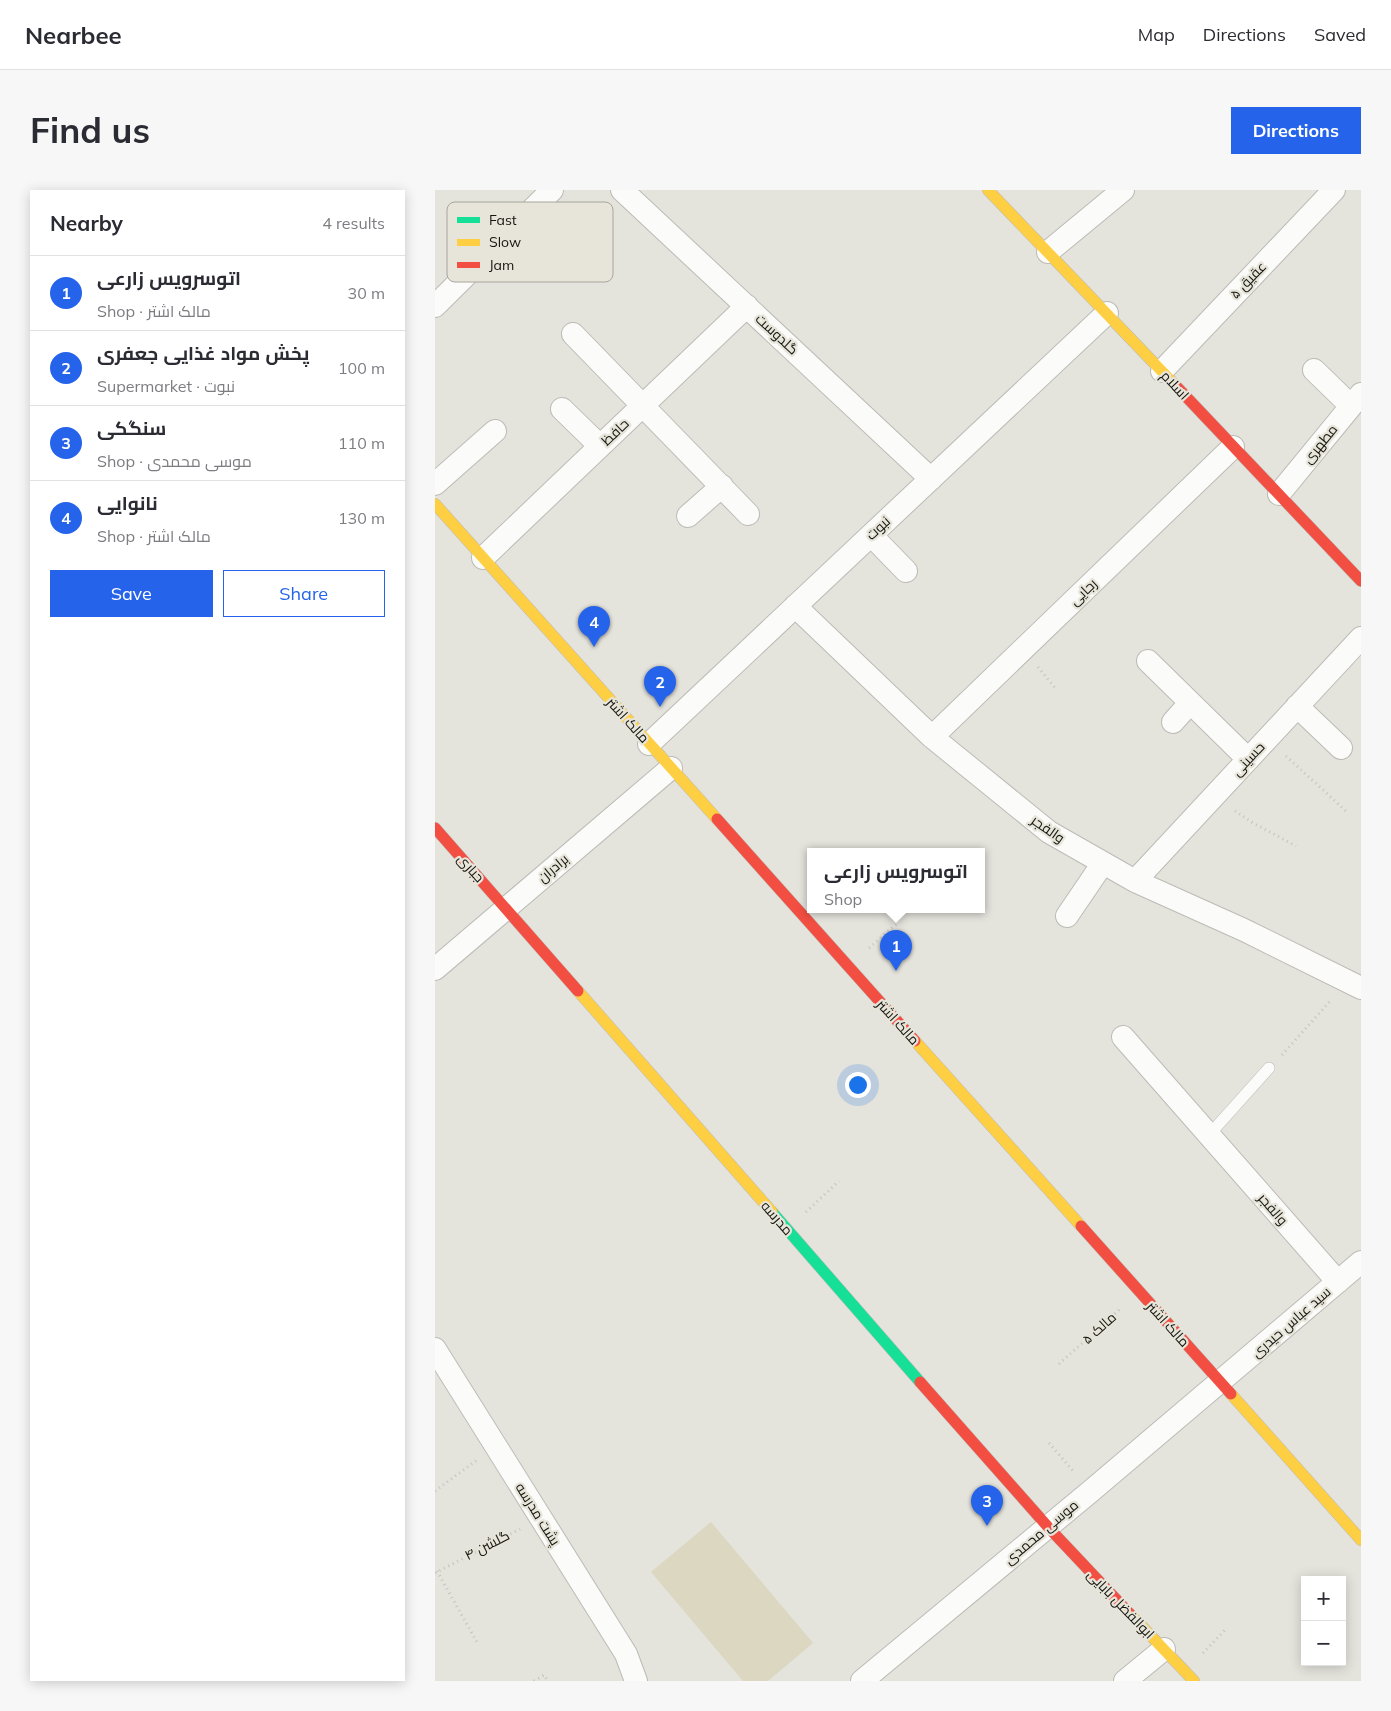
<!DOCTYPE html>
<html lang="en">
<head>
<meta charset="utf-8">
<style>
  body { margin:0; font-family:Mulish,Cairo,sans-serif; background:#f7f7f7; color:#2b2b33 }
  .controls { position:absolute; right:15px; bottom:15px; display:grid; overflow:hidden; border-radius:0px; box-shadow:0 2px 12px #0003 }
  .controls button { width:45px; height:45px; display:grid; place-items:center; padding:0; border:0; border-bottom:1px solid #e1e1e2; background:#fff; color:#2b2b33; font:25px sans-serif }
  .you { position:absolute; left:422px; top:894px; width:18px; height:18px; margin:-12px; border:4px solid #fff; border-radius:50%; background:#1a73e8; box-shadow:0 0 0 8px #1a73e833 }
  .badge { display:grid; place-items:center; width:32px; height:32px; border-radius:50%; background:#2563eb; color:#fff; font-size:16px; font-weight:700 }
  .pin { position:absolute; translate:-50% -41px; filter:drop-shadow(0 1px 2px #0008) }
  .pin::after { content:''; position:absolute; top:26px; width:18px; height:15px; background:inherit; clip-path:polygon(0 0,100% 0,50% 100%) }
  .popup { position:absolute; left:372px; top:658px; width:178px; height:65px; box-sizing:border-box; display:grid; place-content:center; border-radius:0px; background:#fff; filter:drop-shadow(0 1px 4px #0005); font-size:16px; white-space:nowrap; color:#7c7c81 }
  .popup b { font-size:19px; color:#2b2b33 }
  .popup::after { content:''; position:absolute; left:50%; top:100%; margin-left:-10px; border:10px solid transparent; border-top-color:#fff }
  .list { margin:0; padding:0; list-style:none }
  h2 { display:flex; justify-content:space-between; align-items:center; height:65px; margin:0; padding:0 20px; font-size:21px }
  h2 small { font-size:16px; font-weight:400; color:#7c7c81 }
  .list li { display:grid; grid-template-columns:32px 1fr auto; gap:15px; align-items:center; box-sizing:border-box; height:75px; padding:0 20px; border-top:1px solid #e1e1e2 }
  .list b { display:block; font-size:19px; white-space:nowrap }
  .list p { margin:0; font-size:16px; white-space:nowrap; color:#7c7c81 }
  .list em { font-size:16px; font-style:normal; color:#7c7c81 }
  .actions { display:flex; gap:10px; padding:15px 20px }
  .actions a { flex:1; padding:11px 0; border:1px solid #2563eb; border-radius:0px; text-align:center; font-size:18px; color:#2563eb }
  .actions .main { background:#2563eb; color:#fff }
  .map { position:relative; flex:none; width:926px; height:1491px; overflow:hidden; border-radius:0px }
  header { display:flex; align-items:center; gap:30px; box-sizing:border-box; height:70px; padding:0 25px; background:#fff; border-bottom:1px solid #e1e1e2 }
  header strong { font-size:24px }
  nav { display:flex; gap:28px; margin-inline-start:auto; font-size:18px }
  .intro { display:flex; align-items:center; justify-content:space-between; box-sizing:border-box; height:120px; padding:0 30px }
  h1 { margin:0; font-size:35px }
  .button { padding:12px 22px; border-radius:0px; background:#2563eb; color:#fff; font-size:18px; font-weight:700 }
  main { display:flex; gap:30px; padding:0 30px }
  aside { flex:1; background:#fff; border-radius:0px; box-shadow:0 2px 12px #0003 }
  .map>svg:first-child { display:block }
  .green { fill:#dbd7c1 }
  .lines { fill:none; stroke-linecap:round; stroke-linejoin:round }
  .lane-casing { stroke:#bcbbb6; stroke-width:12 }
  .street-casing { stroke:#bcbbb6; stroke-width:24 }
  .fast-casing { stroke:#bcbbb6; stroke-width:12 }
  .slow-casing { stroke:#bcbbb6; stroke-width:12 }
  .jam-casing { stroke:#bcbbb6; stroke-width:12 }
  .path { stroke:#c3c3c1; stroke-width:3; stroke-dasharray:1 4; stroke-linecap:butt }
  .lane { stroke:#fbfbfa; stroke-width:11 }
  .street { stroke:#fbfbfa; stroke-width:22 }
  .fast { stroke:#16e098; stroke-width:11 }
  .slow { stroke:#ffcf43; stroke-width:11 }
  .jam { stroke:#f24e42; stroke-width:11 }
  .labels { text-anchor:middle; stroke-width:4.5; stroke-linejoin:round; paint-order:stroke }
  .street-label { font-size:14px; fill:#151410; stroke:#e7e5d9 }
  .key { fill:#e7e5d9; stroke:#a8a69d; stroke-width:1 }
  .key-label { font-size:14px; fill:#151410 }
</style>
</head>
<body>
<header>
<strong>Nearbee</strong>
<nav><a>Map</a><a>Directions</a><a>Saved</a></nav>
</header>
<div class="intro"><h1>Find us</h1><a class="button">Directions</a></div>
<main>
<aside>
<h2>Nearby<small>4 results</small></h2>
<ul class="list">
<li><span class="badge">1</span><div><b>اتوسرویس زارعی</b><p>Shop · مالک اشتر</p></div><em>30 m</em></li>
<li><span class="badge">2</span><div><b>پخش مواد غذایی جعفری</b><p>Supermarket · نبوت</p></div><em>100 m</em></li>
<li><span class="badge">3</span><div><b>سنگکی</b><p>Shop · موسی محمدی</p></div><em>110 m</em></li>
<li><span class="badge">4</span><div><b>نانوایی</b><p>Shop · مالک اشتر</p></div><em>130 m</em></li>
</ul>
<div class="actions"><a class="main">Save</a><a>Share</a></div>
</aside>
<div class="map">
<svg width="926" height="1491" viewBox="0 0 926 1491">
  <rect width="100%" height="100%" fill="#e4e3dc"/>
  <!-- green -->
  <path class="green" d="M 276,1332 L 378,1453 L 333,1491 L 308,1491 L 216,1382 Z"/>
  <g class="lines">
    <!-- lane casing -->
    <g class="lane-casing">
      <path id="lane" d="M 774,945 L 834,878"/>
    </g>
    <!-- street casing -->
    <g class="street-casing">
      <path id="street" d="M 187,0 L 496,289
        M 613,62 L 688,0
        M 0,116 L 117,0
        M 138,144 L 313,324
        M 879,180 L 916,216
        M 727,181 L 899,0
        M 127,219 L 165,256
        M 0,294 L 60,241
        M 844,304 L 926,204
        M 253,326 L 287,296
        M 436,345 L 471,381
        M 48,368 L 312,116
        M 360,416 L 497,547 L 614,642 L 700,691 L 809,740 L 926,798
        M 713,471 L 813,569
        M 862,516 L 906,558
        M 738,532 L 755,513
        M 497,547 L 798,257
        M 214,554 L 672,123
        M 700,691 L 926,448
        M 632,726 L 668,673
        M 0,779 L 236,578
        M 688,847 L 903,1092
        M 0,1159 L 191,1464 L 201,1491
        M 427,1491 L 656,1301 L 926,1072
        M 690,1491 L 729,1459"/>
    </g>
    <!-- fast casing -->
    <g class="fast-casing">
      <path id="fast" d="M 337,1022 L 485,1192"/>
    </g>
    <!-- slow casing -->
    <g class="slow-casing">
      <path id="slow" d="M 553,0 L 741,196
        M 0,314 L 282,629
        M 143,801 L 337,1022
        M 480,851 L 646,1036
        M 796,1204 L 926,1350
        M 696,1425 L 759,1491"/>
    </g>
    <!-- jam casing -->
    <g class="jam-casing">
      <path id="jam" d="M 741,196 L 926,391
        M 282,629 L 480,851
        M 0,638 L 143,801
        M 646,1036 L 796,1204
        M 485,1192 L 613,1337 L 696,1425"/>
    </g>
    <!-- path -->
    <path class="path" d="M 603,477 L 621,499
      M 851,566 L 913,623
      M 800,621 L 818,633 L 861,656
      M 434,758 L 464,732
      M 847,865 L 896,810
      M 371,1022 L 404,991
      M 624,1174 L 685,1119
      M 614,1253 L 639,1282
      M 0,1301 L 42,1270
      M 2,1381 L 43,1454
      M 0,1383 L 85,1339
      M 768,1463 L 791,1439
      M 99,1491 L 109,1485 L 113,1491"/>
    <!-- lane -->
    <use href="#lane" class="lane"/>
    <!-- street -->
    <use href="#street" class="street"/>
    <!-- fast -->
    <use href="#fast" class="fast"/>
    <!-- slow -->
    <use href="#slow" class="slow"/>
    <!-- jam -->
    <use href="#jam" class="jam"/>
  </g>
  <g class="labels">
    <!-- street labels -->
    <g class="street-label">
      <text transform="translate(813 90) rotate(-46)" y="5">عقیق ۵</text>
      <text transform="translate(342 144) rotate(43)" y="5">گلدوست</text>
      <text transform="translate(740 195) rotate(47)" y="5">اسلام</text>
      <text transform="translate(180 242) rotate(-44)" y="5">حافظ</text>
      <text transform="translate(885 254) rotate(-51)" y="5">مطهری</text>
      <text transform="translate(443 338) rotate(-43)" y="5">نبوت</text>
      <text transform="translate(648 402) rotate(-44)" y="5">رجایی</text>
      <text transform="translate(193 530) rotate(48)" y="5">مالک اشتر</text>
      <text transform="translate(813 569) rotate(-47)" y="5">حسینی</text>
      <text transform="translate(613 639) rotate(35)" y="5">والفجر</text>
      <text transform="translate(36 678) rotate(48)" y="5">جباری</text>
      <text transform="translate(118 678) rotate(-40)" y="5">برادران</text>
      <text transform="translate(463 832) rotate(48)" y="5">مالک اشتر</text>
      <text transform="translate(838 1019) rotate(49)" y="5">والفجر</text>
      <text transform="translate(342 1028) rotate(49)" y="5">مدرسه</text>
      <text transform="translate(856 1132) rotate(-41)" y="5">سید عباس حیدری</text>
      <text transform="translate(733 1134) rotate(48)" y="5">مالک اشتر</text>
      <text transform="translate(664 1138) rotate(-42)" y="5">مالک ۵</text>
      <text transform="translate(103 1324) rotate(58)" y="5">پشت مدرسه</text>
      <text transform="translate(606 1342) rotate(-40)" y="5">موسی محمدی</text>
      <text transform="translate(52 1355) rotate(-27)" y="5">گلشن ۴</text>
      <text transform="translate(686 1414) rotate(46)" y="5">ابوالفضل بابایی</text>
    </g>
  </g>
  <!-- legend -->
  <rect x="12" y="12" width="166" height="80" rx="8" class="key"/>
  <rect x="22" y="27" width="23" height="6" fill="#16e098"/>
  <rect x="22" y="49" width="23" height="7" fill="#ffcf43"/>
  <rect x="22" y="72" width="23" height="6" fill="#f24e42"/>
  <g class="key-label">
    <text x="54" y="35">Fast</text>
    <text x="54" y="57">Slow</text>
    <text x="54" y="80">Jam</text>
  </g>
</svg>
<div class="controls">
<button>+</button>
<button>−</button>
</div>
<div class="you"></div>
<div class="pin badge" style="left:461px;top:781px">1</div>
<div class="popup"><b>اتوسرویس زارعی</b>Shop</div>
<div class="pin badge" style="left:225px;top:517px">2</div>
<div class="pin badge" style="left:552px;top:1336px">3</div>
<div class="pin badge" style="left:159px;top:457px">4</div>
</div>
</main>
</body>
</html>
